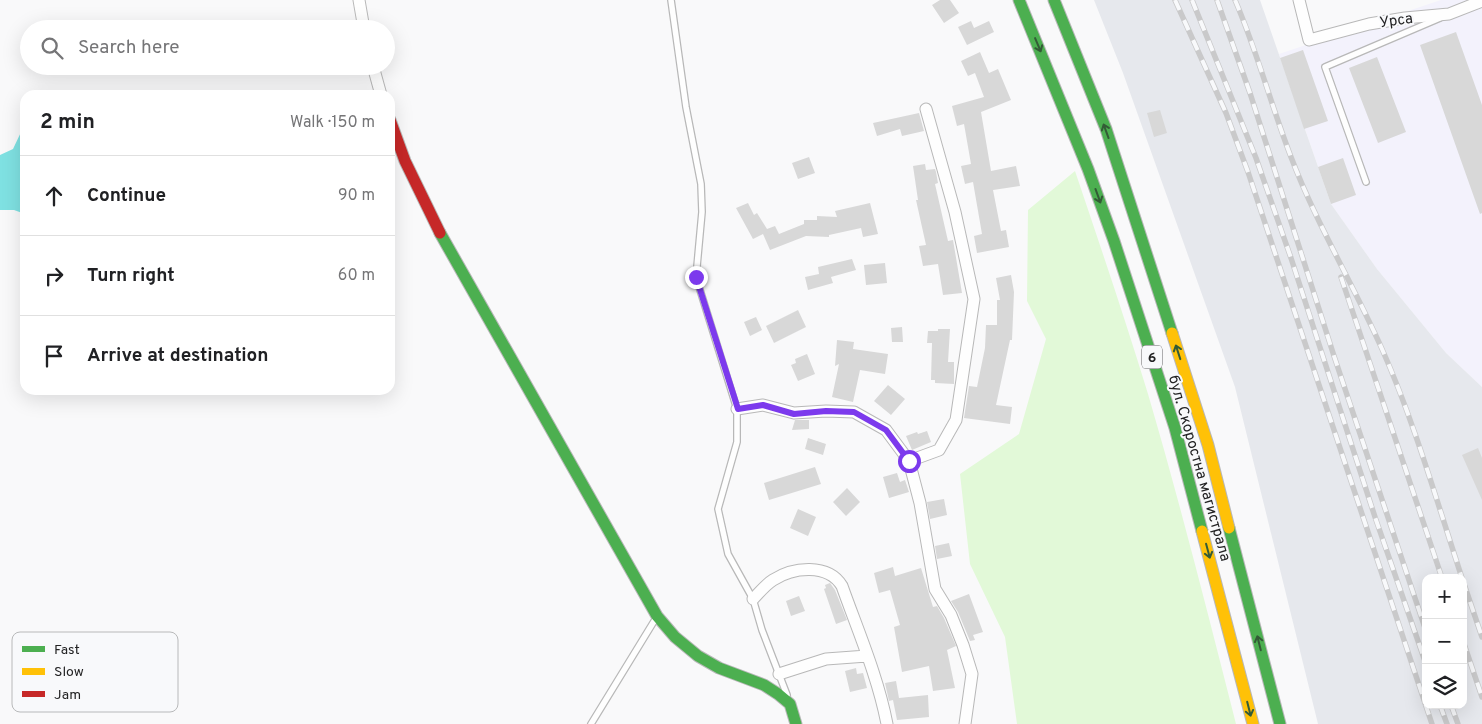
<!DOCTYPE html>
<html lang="en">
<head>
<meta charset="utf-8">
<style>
  body { margin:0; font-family:Overpass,sans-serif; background:#f2f2f2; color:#202124 }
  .controls { position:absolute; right:15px; bottom:15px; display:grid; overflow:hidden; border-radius:10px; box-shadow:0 5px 20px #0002 }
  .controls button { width:45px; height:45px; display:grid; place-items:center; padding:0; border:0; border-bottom:1px solid #e0e0e0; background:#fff; color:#202124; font:25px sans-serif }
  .stop { position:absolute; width:15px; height:15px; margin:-11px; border:4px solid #7c3aed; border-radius:50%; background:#fff }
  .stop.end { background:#7c3aed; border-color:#fff; box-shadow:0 1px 5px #0008 }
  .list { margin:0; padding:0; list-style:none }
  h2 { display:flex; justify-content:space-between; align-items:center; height:65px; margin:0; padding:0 20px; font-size:21px }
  h2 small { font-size:16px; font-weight:400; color:#757577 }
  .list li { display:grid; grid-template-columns:32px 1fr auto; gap:15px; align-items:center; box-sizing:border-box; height:80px; padding:0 20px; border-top:1px solid #e0e0e0 }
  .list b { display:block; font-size:19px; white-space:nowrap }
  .list em { font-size:16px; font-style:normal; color:#757577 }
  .icon { flex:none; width:28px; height:28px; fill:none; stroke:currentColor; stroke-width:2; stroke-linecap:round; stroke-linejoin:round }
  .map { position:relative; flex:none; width:1482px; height:724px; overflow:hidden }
  .search { position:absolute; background:#fff; box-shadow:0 5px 20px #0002; left:20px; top:20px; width:375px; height:55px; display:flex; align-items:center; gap:12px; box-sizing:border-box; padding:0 18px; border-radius:28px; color:#757577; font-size:19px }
  .panel { position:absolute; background:#fff; box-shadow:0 5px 20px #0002; left:20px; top:90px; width:375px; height:305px; border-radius:15px }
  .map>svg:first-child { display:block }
  .industrial { fill:#f3f2fc }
  .built { fill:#e6e8ed; fill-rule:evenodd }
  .green { fill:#e2f9d8 }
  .water { fill:#7fe1e2 }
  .building { fill:#d8d8d8 }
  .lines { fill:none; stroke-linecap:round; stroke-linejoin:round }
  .lane-casing { stroke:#b8b8b8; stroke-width:8 }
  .street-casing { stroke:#b8b8b8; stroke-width:13 }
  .fast-casing { stroke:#b8b8b8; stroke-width:13 }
  .slow-casing { stroke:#b8b8b8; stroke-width:13 }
  .jam-casing { stroke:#b8b8b8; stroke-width:13 }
  .lane { stroke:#fefefe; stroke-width:5.5 }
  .street { stroke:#fefefe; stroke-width:11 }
  .fast { stroke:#4caf50; stroke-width:11 }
  .slow { stroke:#ffc107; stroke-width:11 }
  .jam { stroke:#c62828; stroke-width:11 }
  .rail-casing { stroke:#c9c9ca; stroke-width:5.5 }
  .rail { stroke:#f8f9fb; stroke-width:4; stroke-dasharray:11; stroke-linecap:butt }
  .oneway { stroke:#335b36 }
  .route { stroke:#7c3aed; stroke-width:6 }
  .labels { text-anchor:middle; stroke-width:4; stroke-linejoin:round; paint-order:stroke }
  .shield { fill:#f8f9fb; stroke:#636364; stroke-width:1 }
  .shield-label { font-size:14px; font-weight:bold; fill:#232324 }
  .street-label { font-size:15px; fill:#232324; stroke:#f8f9fb }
  .key { fill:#f8f9fb; stroke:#b8b9ba; stroke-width:1 }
  .key-label { font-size:14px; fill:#232324 }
</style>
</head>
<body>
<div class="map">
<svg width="1482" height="724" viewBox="0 0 1482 724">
  <rect width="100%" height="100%" fill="#f9f9fa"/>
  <!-- industrial -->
  <path class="industrial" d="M 1441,0 L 1482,0 L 1482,387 L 1446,353 L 1377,269 L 1331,204 L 1279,54 Z"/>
  <!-- built -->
  <path class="built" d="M 1094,0 L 1260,0 L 1331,204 L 1377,269 L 1446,353 L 1482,387 L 1482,724 L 1318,724 L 1235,387 L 1123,73 ZM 1426,578 L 1463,578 L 1463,705 L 1426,705 Z"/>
  <!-- green -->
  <path class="green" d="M 1075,171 C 1100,245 1125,319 1148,394 C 1180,503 1208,614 1236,724 L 1017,724 L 1005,637 L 970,564 L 960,474 L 1019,434 L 1046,339 L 1027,301 L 1028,210 Z"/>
  <!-- water -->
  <path class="water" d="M 25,97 L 25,214 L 14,210 L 0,210 L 0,155 L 13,149 L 22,130 L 21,103 Z"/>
  <!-- building -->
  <path class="building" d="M 940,0 L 950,0 L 959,13 L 944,23 L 932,5 Z
    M 971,21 L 974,28 L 989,21 L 994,32 L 967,45 L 958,27 Z
    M 1456,32 L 1482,105 L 1482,213 L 1480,214 L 1420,45 Z
    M 1303,50 L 1328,121 L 1304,129 L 1280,58 Z
    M 980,52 L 989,73 L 998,69 L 1011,100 L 981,112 L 991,171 L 1016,166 L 1020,186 L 993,190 L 1001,231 L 1006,230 L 1009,247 L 977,253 L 974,236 L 982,234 L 973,182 L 965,184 L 961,166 L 971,164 L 964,124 L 957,126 L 952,106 L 984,97 L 975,73 L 968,76 L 961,61 Z
    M 1377,57 L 1406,132 L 1378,143 L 1349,68 Z
    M 1160,110 L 1167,133 L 1154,137 L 1147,113 Z
    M 919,113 L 924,131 L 902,136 L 900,129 L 877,136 L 873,123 Z
    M 809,157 L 815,173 L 798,179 L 792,163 Z
    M 1343,158 L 1356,195 L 1331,204 L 1318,167 Z
    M 925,164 L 926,170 L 935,169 L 936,172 L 938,183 L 935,184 L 948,241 L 953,240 L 962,293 L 943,295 L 938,264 L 923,266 L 919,246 L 926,245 L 916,200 L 918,200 L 913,166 Z
    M 748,203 L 754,215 L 757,213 L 767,229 L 775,226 L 779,234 L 804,224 L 804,220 L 817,220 L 817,216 L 837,217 L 835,211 L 870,203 L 878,234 L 863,237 L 861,228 L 829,235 L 829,237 L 806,236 L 770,250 L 763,234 L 753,239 L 736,208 Z
    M 852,259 L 856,270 L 831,277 L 833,283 L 808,290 L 805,277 L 819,274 L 818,267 Z
    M 885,263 L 887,283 L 866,285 L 864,265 Z
    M 1011,275 L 1014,292 L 1012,340 L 1010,340 L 996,405 L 1012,407 L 1010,424 L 964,418 L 969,386 L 977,387 L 985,348 L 986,325 L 997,325 L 997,300 L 1000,300 L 996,278 Z
    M 798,310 L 806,327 L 774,343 L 766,326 Z
    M 756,317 L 762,330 L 750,336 L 744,322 Z
    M 902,327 L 903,342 L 892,342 L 891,328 Z
    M 938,329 L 950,329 L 948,362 L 954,362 L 954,384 L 935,383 L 935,380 L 931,380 L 932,343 L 927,343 L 928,331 L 938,331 Z
    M 837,340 L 854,342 L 853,349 L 888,354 L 885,374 L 860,370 L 853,402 L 832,397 L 839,364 L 835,366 Z
    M 807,354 L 815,374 L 798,381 L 791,365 L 796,363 L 795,359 Z
    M 888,385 L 905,399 L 891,415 L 874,401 Z
    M 795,420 L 809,420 L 809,429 L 792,430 Z
    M 927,431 L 931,442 L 912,450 L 906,436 L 917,432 L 918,434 Z
    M 808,438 L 826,444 L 823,455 L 805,449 Z
    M 1478,448 L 1482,458 L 1482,500 L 1462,455 Z
    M 815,467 L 821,484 L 769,500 L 764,483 Z
    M 897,473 L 900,482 L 905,480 L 909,492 L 889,498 L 883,477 Z
    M 847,488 L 860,502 L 846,516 L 833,502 Z
    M 944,499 L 947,515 L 930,519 L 927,502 Z
    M 798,509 L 816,517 L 808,536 L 790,528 Z
    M 949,543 L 952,556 L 937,559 L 935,546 Z
    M 893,567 L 895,576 L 921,568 L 933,607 L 937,606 L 944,618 L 956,646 L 947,650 L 955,688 L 933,691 L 929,666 L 902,672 L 894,627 L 900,625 L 890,590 L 879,593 L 874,573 Z
    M 830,583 L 835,590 L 847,620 L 836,624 L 824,589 L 826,588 L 825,585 Z
    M 969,594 L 983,632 L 973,635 L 975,640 L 970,641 L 958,612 L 951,601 Z
    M 799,596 L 805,611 L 791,616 L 786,601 Z
    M 856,668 L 857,674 L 863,673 L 867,688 L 850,692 L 845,671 Z
    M 896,681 L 899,698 L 928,695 L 929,717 L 897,720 L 893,700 L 889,701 L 885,683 Z"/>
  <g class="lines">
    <!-- lane casing -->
    <g class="lane-casing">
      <path id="lane" d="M 671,0 L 686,107 L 701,184 L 702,212 L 696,277 L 737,409 L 737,442 L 718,509 L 728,554 L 753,599 L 762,630 L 787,695
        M 1366,182 L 1325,67 L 1440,18
        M 591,724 L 656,618"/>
    </g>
    <!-- street casing -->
    <g class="street-casing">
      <path id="street" d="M 359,0 L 364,29
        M 1299,0 L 1309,40 L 1369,24 L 1405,18 L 1449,14 L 1482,1
        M 373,66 L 381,95
        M 737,409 L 763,405 L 794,413 L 826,411 L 854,412 L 886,430 L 909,461 L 920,503 L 935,589 L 951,615 L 963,645 L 972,674 L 965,724
        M 909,461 L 939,450 L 956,420 L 974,299 L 955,212 L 926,109
        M 753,599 C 759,593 765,585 773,580 C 793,567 828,563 842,586 C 858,631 878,677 887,724
        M 779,674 L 826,659 L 867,656"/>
    </g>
    <!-- fast casing -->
    <g class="fast-casing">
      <path id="fast" d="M 1019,0 L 1088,169 L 1114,241 L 1175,428 L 1202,531
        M 1054,0 L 1106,129 L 1172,333
        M 440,233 L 657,616 L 675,637 L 698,656 L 719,668 L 764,685 L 778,694 L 790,704 L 796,724
        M 1229,528 L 1280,724"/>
    </g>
    <!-- slow casing -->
    <g class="slow-casing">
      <path id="slow" d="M 1172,333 L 1208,445 L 1229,528
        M 1202,531 L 1253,724"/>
    </g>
    <!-- jam casing -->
    <g class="jam-casing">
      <path id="jam" d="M 390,120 L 405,161 L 440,233"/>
    </g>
    <!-- lane -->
    <use href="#lane" class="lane"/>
    <!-- street -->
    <use href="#street" class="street"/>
    <!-- fast -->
    <use href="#fast" class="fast"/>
    <!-- slow -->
    <use href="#slow" class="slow"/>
    <!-- jam -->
    <use href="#jam" class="jam"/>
    <!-- rail casing -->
    <g class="rail-casing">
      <path id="rail" d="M 1175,0 L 1226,113 L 1248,172 L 1432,724
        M 1192,0 L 1256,158 L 1291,258 L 1375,517 L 1426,664
        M 1217,0 L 1250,93 L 1334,356 L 1426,631
        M 1235,0 C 1257,51 1271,105 1291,157 C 1316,223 1353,284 1382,349 C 1414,421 1437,502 1462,578
        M 1341,277 L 1442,578
        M 1463,581 L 1482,637
        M 1463,641 L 1482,697
        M 1440,705 L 1447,724
        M 1451,705 L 1458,724"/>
    </g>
    <!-- rail -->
    <use href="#rail" class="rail"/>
  </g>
  <!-- one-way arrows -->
  <defs><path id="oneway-shaft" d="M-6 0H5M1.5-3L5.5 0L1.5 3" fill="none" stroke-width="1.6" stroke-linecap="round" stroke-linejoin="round" transform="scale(1.25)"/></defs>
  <g class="oneway">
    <use href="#oneway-shaft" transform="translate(1038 45) rotate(67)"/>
    <use href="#oneway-shaft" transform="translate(1106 131) rotate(-110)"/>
    <use href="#oneway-shaft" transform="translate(1098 196) rotate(70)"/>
    <use href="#oneway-shaft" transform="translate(1178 352) rotate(-108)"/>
    <use href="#oneway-shaft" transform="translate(1208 551) rotate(75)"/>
    <use href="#oneway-shaft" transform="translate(1259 643) rotate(-104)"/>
    <use href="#oneway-shaft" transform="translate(1249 709) rotate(76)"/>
  </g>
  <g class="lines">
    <!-- route -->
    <path class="route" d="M 696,277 L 738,409 L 763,405 L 794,414 L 826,411 L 854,412 L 886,430 L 909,461"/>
  </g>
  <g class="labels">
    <!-- shield labels -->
    <rect class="shield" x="1142" y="345.5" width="20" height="23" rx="4"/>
    <g class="shield-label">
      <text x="1152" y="362">6</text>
    </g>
    <!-- street labels -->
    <g class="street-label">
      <text transform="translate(1396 20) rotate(-8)" y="5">Урса</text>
      <text transform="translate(1200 468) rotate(74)" y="5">бул. Скоростна магистрала</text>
    </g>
  </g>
  <!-- legend -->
  <rect x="12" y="632" width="166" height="80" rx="8" class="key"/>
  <rect x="22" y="646" width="23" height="6" fill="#4caf50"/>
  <rect x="22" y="668" width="23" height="7" fill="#ffc107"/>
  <rect x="22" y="691" width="23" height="6" fill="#c62828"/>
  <g class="key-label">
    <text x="54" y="654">Fast</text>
    <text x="54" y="676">Slow</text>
    <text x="54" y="699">Jam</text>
  </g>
</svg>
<div class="controls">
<button>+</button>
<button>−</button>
<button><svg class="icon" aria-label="layers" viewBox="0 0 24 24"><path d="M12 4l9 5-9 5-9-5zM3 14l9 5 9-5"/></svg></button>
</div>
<div class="stop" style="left:909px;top:461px"></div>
<div class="stop end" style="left:696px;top:277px"></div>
<div class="search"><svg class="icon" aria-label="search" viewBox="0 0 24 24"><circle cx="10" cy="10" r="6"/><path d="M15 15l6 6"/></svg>Search here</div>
<section class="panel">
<h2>2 min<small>Walk · 150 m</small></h2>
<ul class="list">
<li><svg class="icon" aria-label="ahead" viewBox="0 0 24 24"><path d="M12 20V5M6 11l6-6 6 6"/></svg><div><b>Continue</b></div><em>90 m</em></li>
<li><svg class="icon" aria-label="right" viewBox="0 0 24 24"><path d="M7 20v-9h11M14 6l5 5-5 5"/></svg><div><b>Turn right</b></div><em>60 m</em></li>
<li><svg class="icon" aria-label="arrive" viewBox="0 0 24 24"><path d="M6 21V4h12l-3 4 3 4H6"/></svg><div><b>Arrive at destination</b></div></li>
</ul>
</section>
</div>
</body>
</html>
